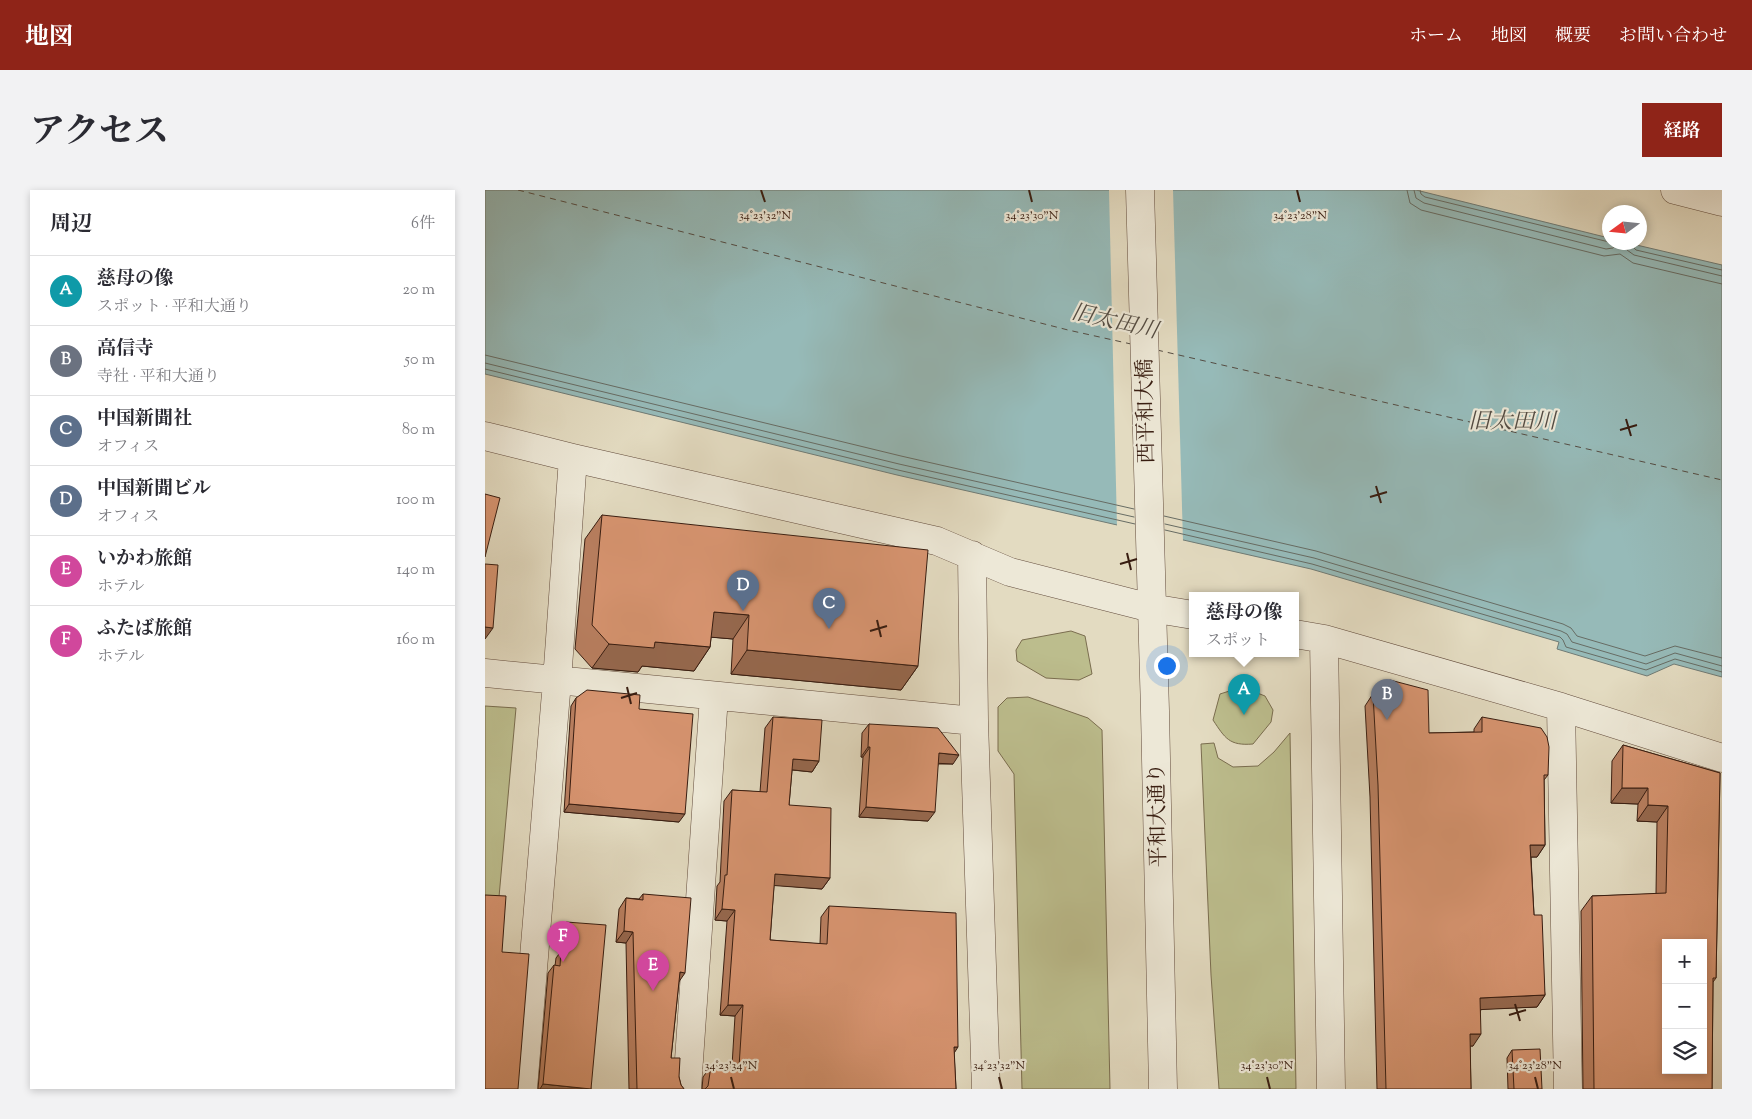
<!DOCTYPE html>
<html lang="ja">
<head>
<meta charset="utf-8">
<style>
  body { margin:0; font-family:"Sorts Mill Goudy","Noto Serif JP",serif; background:#f2f2f3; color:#2b2b33 }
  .controls { position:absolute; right:15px; bottom:15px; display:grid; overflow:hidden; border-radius:0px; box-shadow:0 2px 8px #0003 }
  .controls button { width:45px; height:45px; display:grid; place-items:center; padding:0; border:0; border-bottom:1px solid #e1e1e2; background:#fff; color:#2b2b33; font:25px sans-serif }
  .compass { position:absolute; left:1117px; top:15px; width:45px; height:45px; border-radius:50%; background:#fff; box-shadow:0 2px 8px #0003; rotate:255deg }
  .you { position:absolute; left:681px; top:475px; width:18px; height:18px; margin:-12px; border:4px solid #fff; border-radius:50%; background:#1a73e8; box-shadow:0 0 0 8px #1a73e833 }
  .badge { display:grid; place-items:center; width:32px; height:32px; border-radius:50%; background:#8f2418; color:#fff; font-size:16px; font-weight:700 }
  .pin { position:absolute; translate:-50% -41px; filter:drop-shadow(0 1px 2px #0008) }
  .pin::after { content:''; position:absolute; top:26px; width:18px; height:15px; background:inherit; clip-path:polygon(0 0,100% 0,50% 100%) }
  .popup { position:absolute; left:704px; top:402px; width:110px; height:65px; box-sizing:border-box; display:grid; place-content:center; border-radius:0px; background:#fff; filter:drop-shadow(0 1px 4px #0005); font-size:16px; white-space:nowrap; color:#7c7c81 }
  .popup b { font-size:19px; color:#2b2b33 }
  .popup::after { content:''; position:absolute; left:50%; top:100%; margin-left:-10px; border:10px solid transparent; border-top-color:#fff }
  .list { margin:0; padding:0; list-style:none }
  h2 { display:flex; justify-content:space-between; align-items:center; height:65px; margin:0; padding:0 20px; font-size:21px }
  h2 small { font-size:16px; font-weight:400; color:#7c7c81 }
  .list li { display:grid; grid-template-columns:32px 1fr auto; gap:15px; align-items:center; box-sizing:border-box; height:70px; padding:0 20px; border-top:1px solid #e1e1e2 }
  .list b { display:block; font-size:19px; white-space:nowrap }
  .list p { margin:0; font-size:16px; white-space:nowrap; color:#7c7c81 }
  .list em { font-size:16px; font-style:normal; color:#7c7c81 }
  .icon { flex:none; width:28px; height:28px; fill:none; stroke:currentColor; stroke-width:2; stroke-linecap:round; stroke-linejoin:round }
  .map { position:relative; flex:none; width:1237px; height:899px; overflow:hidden; border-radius:0px }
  header { display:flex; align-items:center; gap:30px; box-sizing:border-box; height:70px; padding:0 25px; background:#8f2418; color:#fff }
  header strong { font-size:24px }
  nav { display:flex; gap:28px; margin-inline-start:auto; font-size:18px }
  .intro { display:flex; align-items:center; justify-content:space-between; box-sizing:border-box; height:120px; padding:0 30px }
  h1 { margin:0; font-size:35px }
  .button { padding:12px 22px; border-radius:0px; background:#8f2418; color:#fff; font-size:18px; font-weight:700 }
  main { display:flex; gap:30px; padding:0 30px }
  aside { flex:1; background:#fff; border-radius:0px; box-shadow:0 2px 8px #0003 }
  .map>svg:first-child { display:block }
  .green { fill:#bcbd8d; stroke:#7a6d4f }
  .water { fill:#96bab8; stroke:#707b75 }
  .pier { fill:#e3dbc1 }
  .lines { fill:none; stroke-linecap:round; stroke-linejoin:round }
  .shore { stroke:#676c64; stroke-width:1 }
  .ferry { stroke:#544c43; stroke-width:1; stroke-dasharray:6 5; stroke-linecap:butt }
  .minor-casing { stroke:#634c3d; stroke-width:29 }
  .minor { stroke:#ede8d7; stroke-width:28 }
  .wall { fill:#b97f60; stroke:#381d11 }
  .shaded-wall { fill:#96684e; stroke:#381d11 }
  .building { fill:#d79470; stroke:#381d11; fill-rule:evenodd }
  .ticks { fill:none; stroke:#381d11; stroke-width:2 }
  .labels { text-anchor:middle; stroke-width:4.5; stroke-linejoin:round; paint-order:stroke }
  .street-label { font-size:21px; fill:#381d11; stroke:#ede8d7 }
  .water-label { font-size:22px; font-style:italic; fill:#544c43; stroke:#ede8d7 }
  .ticks-label { font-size:12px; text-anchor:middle; fill:#381d11; stroke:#ede8d7; stroke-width:4.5; stroke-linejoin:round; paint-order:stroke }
</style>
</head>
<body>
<header>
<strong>地図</strong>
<nav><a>ホーム</a><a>地図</a><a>概要</a><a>お問い合わせ</a></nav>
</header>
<div class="intro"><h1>アクセス</h1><a class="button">経路</a></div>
<main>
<aside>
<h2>周辺<small>6件</small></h2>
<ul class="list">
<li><span class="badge" style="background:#0f9aa8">A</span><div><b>慈母の像</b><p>スポット · 平和大通り</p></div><em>20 m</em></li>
<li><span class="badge" style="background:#6b7280">B</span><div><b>高信寺</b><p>寺社 · 平和大通り</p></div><em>50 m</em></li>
<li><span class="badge" style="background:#5c6f8a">C</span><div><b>中国新聞社</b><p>オフィス</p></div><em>80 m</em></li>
<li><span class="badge" style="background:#5c6f8a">D</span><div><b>中国新聞ビル</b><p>オフィス</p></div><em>100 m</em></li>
<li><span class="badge" style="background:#d1479c">E</span><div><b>いかわ旅館</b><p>ホテル</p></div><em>140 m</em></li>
<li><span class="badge" style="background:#d1479c">F</span><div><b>ふたば旅館</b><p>ホテル</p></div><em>160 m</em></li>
</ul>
</aside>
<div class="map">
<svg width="1237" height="899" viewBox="0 0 1237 899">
  <rect width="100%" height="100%" fill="#e3dbc1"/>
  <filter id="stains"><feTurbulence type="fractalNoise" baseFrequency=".004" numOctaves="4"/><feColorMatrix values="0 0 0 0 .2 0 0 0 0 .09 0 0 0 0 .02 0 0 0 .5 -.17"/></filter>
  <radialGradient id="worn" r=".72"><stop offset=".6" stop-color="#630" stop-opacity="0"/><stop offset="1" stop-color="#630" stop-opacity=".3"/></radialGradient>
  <!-- green -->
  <path class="green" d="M 586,441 L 600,446 L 607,484 L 594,490 L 561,488 L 532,471 L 531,460 L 537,450 Z
    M 757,497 L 780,506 L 788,520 L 786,532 L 768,554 C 744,556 740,548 728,530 L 735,504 Z
    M 543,507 L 603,528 L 617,540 L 625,899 L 537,899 L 529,584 L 513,561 L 513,517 L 522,508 Z
    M 0,516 L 31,518 L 13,718 L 0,717 Z
    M 805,543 L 811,899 L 734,899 L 726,785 L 716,554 L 729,553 L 733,568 L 748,577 L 773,576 L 789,562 Z"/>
  <!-- water -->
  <path class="water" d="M 0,0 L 931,0 L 1124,48 L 1124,52 L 1143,53 L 1237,75 L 1237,487 L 1189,474 L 1162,486 L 1072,459 L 1074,452 L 826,379 L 412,285 L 0,184 Z"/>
  <!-- pier -->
  <path class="pier" d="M 624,0 L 688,0 L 698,352 L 632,337 Z"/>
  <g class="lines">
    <!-- shore -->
    <path class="shore" d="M 922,0 L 925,13 L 936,20 L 1119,66 L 1135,64 L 1148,73 L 1237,94
      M 929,0 L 931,8 L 939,13 L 1121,59 L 1128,58 L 1134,52
      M 935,0 L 936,4 L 940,7 L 1124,52
      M 1141,52 L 1142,60 L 1149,65 L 1237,86
      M 1147,52 L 1148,57 L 1151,60 L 1237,80
      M 0,165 L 416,266 L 649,319
      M 0,173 L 414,274 L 649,327
      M 0,179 L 413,280 L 650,334
      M 679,326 L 831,361 L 1078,434 L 1086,438 L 1092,446 L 1160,466 L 1190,456 L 1237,468
      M 680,334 L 829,368 L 1076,441 L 1082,444 L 1087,452 L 1161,474 L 1190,463 L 1237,476
      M 680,340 L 827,374 L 1075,447 L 1078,450 L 1081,457 L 1161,480 L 1190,469 L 1237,482"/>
    <!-- ferry -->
    <path class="ferry" d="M 33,0 L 583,140 L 646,154
      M 672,160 L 1237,290"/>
    <!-- minor casing -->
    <g class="minor-casing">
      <path id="minor" d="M 655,0 L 670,521 L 678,899
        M 1190,0 L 1237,12
        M 0,246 L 88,268 L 452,351 L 525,382 L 666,418 L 708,425
        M 487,365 L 489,531 L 501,899
        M 810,444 L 839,449 L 1076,517 L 1237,568
        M 839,449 L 846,899
        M 0,483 L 489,531
        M 1076,517 L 1083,899
        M 38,899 L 72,491 L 88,268
        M 202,899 L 229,506"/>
    </g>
    <!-- minor -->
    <use href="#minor" class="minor"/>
  </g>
  <!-- wall -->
  <path class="wall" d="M 117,325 L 433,476 L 416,500 L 246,484 L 248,449 L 226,447 L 225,457 L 209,481 L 157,476 L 153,482 L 107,478 L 90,459 L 100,349 Z
    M 893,496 L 944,543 L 989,542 L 989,539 L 997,527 L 1063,585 L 1059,590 L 1060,655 L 1052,667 L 1046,667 L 1049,725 L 1060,805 L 1052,817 L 996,819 L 988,856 L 985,856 L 986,899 L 892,899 L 885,607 L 880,516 Z
    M 91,508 L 154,519 L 194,632 L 79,622 L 86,516 Z
    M 288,527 L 334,571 L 327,582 L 307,580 L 304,615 L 345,688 L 337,699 L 289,695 L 285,750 L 335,754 L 336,727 L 344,716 L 469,863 L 471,899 L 217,899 L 218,887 L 226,876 L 247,876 L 250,826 L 235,825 L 242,731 L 230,730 L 232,696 L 235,692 L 239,611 L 247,600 L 275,602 L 280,538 Z
    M 384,534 L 468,574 L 453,574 L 443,631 L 374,627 L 378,567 L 376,567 L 377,543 Z
    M 1138,555 L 1235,583 L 1231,788 L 1228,792 L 1227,899 L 1098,899 L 1096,721 L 1107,706 L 1171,704 L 1172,632 L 1152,631 L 1153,614 L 1126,613 L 1127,571 Z
    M 158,704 L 194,791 L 186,868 L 194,887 L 196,895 L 199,899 L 144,899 L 141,753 L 131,752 L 134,719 L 141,708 L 154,709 Z
    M 81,732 L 106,899 L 53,899 L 63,783 L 69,775 L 70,776 L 71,768 L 74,764 L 76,739 Z
    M 1027,860 L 1057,899 L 1023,899 L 1022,868 Z"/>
  <!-- shaded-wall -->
  <path class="shaded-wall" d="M 229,422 L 264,425 L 248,449 L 212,446 Z
    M 0,437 L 8,438 L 0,449 Z
    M 170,452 L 225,457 L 209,481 L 157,476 L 153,482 L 107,478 L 124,454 Z
    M 262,460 L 433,476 L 416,500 L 246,484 Z
    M 383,557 L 385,557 L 378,567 L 376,567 Z
    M 454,563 L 474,565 L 468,574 L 447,573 Z
    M 308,569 L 334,571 L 327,582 L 300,579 Z
    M 1137,598 L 1163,598 L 1153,614 L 1126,613 Z
    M 84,614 L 200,624 L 194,632 L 79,622 Z
    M 1163,615 L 1183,616 L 1172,632 L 1152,631 Z
    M 381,617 L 450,622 L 443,631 L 374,627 Z
    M 1045,655 L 1060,655 L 1052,667 L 1037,667 Z
    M 290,684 L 345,688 L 337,699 L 282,695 Z
    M 237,719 L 250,720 L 242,731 L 230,730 Z
    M 139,741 L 148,742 L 141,753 L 131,752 Z
    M 195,782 L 200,783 L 193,793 Z
    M 1060,805 L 1052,817 L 987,820 L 995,808 Z
    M 243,815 L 258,815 L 250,826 L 235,825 Z
    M 985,844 L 996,844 L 988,856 L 977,856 Z
    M 469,857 L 473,857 L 466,868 Z
    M 58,894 L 105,899 L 55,899 Z"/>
  <!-- building -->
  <path class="building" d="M 0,304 L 15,308 L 0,367 Z
    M 117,325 L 443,360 L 433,476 L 262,460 L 264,425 L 229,422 L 225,457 L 170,452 L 169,458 L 124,454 L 107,435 Z
    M 0,374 L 13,375 L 8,438 L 0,437 Z
    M 905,490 L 943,500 L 944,543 L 997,542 L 997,527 L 1056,538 L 1062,547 L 1064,557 L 1063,585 L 1059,585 L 1060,655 L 1045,655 L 1049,725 L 1057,725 L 1060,805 L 995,808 L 996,844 L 985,844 L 986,899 L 901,899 L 893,595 L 888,504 L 893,496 Z
    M 102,500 L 155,505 L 154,519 L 208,524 L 200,624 L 84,614 L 91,508 Z
    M 288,527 L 337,530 L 334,571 L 308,569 L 304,615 L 346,618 L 345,688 L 290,684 L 285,750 L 342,754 L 344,716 L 471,723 L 473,857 L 469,857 L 471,899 L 220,899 L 223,896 L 226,876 L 254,877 L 258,815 L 243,815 L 250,720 L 237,719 L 240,685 L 242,685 L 247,600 L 282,602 Z
    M 384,534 L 453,538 L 474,565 L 454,563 L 450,622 L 381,617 L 385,557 L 383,557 Z
    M 1138,555 L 1235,583 L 1231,788 L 1228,788 L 1227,899 L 1109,899 L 1107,706 L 1181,703 L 1183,616 L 1163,615 L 1163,598 L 1137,598 ZM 1181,753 L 1218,753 L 1218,880 L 1181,880 Z
    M 158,704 L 206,708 L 200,783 L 195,782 L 186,868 L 195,868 L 194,887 L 196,895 L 199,899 L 152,899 L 148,742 L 139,741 L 141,708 L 158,710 Z
    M 0,705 L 21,706 L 17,762 L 44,764 L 33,899 L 0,899 Z
    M 81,732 L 121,735 L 106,899 L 58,894 L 69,775 L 75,776 L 76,761 L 79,761 Z
    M 1055,859 L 1057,899 L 1029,899 L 1027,860 Z"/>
  <!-- ticks -->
  <path class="ticks" d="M 276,0 L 280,12M 544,0 L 547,12M 812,0 L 815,12M 1141,229 L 1146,246M 1135,240 L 1152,235M 891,296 L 896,313M 885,307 L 902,302M 642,363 L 646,380M 635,374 L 652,369M 392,430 L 396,447M 385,441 L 402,436M 142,497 L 146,514M 136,508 L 152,503M 1030,814 L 1035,831M 1024,825 L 1041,820M 246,887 L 249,899M 514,887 L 517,899M 782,887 L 785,899M 1050,887 L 1053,899"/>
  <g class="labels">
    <!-- street labels -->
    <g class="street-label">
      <text transform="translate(660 221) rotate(-91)" y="7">西平和大橋</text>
      <text transform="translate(672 625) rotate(-91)" y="7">平和大通り</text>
    </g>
    <!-- water labels -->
    <g class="water-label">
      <text transform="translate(630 130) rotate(13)" y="8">旧太田川</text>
      <text x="1027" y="238">旧太田川</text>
    </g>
  </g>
  <g class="ticks-label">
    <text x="547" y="29">34°23'30"N</text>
    <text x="280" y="29">34°23'32"N</text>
    <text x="815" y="29">34°23'28"N</text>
    <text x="246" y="879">34°23'34"N</text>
    <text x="514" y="879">34°23'32"N</text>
    <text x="782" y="879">34°23'30"N</text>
    <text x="1050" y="879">34°23'28"N</text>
  </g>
  <rect width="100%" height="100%" filter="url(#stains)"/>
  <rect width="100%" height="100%" fill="url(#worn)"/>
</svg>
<div class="controls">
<button>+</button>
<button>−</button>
<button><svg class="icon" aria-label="layers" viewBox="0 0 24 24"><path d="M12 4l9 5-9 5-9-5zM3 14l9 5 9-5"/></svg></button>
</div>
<svg class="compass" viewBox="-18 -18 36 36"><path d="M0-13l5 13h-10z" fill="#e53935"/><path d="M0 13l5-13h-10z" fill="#7c7c81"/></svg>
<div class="you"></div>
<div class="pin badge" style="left:759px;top:525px;background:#0f9aa8">A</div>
<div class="popup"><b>慈母の像</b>スポット</div>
<div class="pin badge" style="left:902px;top:530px;background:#6b7280">B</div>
<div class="pin badge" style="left:344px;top:439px;background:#5c6f8a">C</div>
<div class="pin badge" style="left:258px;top:421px;background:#5c6f8a">D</div>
<div class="pin badge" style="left:168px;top:801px;background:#d1479c">E</div>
<div class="pin badge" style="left:78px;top:772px;background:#d1479c">F</div>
</div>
</main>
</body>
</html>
